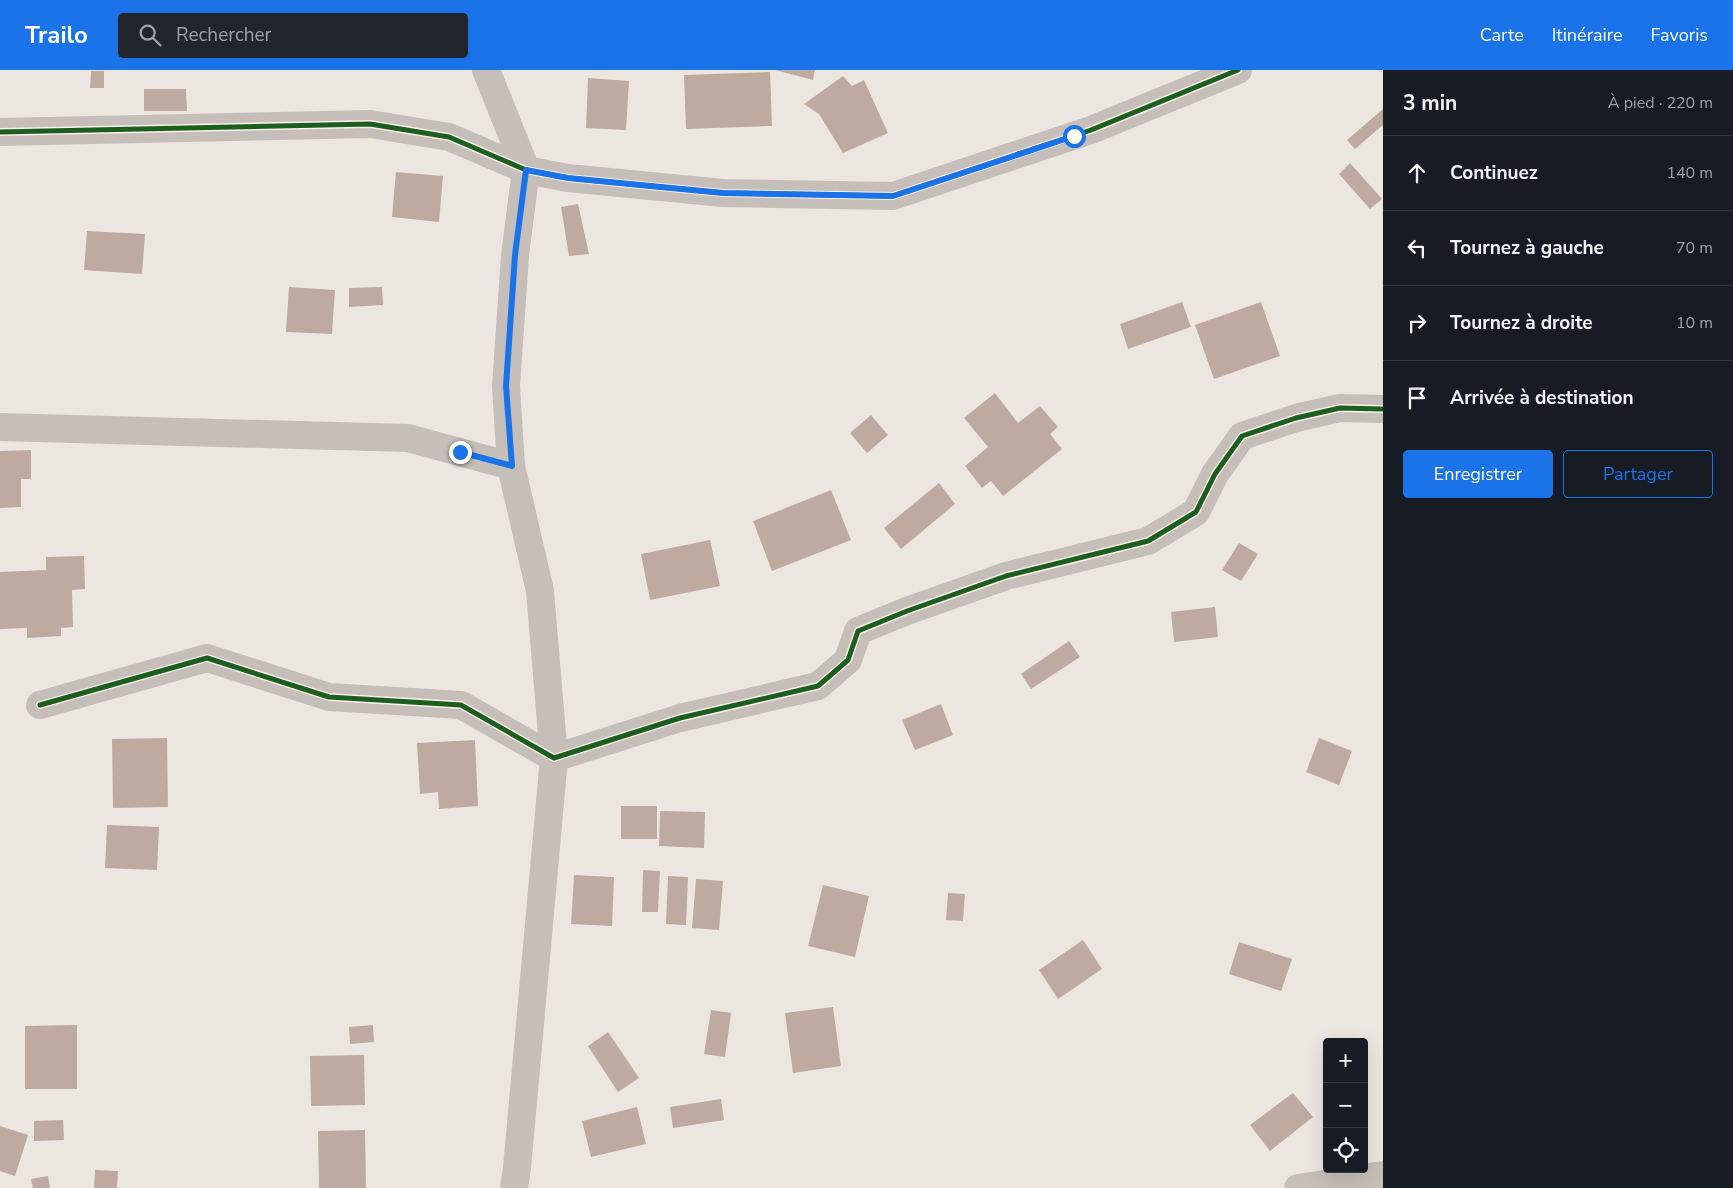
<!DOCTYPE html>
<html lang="fr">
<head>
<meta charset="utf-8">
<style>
  body { margin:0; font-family:"Nunito Sans",sans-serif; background:#20242c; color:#f1f3f6 }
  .controls { position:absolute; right:15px; bottom:15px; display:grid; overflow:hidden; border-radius:5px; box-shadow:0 5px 20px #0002 }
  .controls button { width:45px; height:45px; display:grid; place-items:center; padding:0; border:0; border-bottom:1px solid #363941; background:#171b24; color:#f1f3f6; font:25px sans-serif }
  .stop { position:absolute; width:15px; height:15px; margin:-11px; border:4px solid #1a73e8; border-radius:50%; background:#fff }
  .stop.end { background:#1a73e8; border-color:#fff; box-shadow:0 1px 5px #0008 }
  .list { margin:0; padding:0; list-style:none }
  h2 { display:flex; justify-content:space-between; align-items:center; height:65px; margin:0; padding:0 20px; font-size:21px }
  h2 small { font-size:16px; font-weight:400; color:#9ea1a6 }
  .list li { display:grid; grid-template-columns:32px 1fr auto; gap:15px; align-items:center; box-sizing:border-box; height:75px; padding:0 20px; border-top:1px solid #363941 }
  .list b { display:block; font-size:19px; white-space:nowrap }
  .list em { font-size:16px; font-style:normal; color:#9ea1a6 }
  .actions { display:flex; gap:10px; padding:15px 20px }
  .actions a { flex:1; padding:11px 0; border:1px solid #1a73e8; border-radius:5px; text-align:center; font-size:18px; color:#1a73e8 }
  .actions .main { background:#1a73e8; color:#fff }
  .icon { flex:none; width:28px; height:28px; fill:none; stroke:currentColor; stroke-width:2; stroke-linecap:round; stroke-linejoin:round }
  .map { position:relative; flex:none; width:1383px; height:1118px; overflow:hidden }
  header { display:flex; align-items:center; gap:30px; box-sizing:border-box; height:70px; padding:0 25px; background:#1a73e8; color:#fff }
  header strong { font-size:24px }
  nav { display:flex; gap:28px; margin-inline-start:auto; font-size:18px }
  .search { width:350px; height:45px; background:#20242c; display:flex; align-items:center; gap:12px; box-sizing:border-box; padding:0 18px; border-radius:5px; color:#9ea1a6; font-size:19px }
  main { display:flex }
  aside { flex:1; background:#171b24 }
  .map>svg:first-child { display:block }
  .building { fill:#bfaaa2 }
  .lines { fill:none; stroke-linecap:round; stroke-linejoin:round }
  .street { stroke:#c5beb9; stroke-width:28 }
  .cycleway-casing { stroke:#f9f0e7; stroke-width:8 }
  .cycleway { stroke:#1b5e20; stroke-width:5 }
  .route { stroke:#1a73e8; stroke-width:6 }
</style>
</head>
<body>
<header>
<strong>Trailo</strong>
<div class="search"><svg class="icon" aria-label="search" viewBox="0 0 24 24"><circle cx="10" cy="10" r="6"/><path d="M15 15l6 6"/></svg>Rechercher</div>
<nav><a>Carte</a><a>Itinéraire</a><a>Favoris</a></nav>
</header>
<main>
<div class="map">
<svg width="1383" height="1118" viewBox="0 0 1383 1118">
  <rect width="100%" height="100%" fill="#ece6e0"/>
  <!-- building -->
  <path class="building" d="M 775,0 L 815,0 L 813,10 Z
    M 91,1 L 104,1 L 104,18 L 90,18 Z
    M 770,2 L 772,56 L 686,59 L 684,5 Z
    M 843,6 L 852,16 L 864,10 L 888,63 L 843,83 L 819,44 L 804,34 Z
    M 588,8 L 629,11 L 626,60 L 586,58 Z
    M 144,19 L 186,19 L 187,41 L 144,41 Z
    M 1383,39 L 1383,55 L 1355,79 L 1347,70 Z
    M 1350,93 L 1382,129 L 1370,139 L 1339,104 Z
    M 396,102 L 443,106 L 439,152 L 392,147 Z
    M 578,134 L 589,184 L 569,186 L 561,137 Z
    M 87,161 L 145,164 L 142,204 L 84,200 Z
    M 289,217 L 335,220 L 332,264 L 286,262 Z
    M 382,217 L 383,235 L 349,237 L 349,218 Z
    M 1182,232 L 1191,257 L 1128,279 L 1120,254 Z
    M 1261,232 L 1280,286 L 1214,309 L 1195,255 Z
    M 995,323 L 1018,353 L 1040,336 L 1058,357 L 1050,364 L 1062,379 L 1003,426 L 991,411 L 982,418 L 965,396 L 988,377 L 964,348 Z
    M 871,345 L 888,365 L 867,383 L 850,363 Z
    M 31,380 L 31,409 L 21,409 L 21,437 L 0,438 L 0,381 Z
    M 939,413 L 955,434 L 901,479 L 884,458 Z
    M 831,420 L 851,470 L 772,501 L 753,451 Z
    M 710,470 L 720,516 L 650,530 L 641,484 Z
    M 1239,473 L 1258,484 L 1241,511 L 1222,500 Z
    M 84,486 L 85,519 L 72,520 L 73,557 L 61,558 L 61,566 L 27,568 L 27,558 L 0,559 L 0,502 L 46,500 L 46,487 Z
    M 1215,537 L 1218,567 L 1174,572 L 1171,542 Z
    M 1069,571 L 1080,587 L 1031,619 L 1021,604 Z
    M 941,634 L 953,665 L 915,680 L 902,650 Z
    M 167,668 L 168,737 L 113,738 L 112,669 Z
    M 1319,668 L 1352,681 L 1339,715 L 1306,702 Z
    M 475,670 L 478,736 L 439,739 L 438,722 L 420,724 L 417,673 Z
    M 621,736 L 657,736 L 657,769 L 621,769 Z
    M 660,741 L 705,742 L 704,778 L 659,776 Z
    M 107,755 L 159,757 L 157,800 L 105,798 Z
    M 643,800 L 660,801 L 658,842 L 642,842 Z
    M 574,805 L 614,807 L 612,856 L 571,854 Z
    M 668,806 L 688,807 L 686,855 L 666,854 Z
    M 696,809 L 723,811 L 719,860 L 692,858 Z
    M 823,815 L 869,826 L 855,887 L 808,876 Z
    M 948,823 L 965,824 L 963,851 L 946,850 Z
    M 1083,870 L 1102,899 L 1058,929 L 1039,900 Z
    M 1239,872 L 1292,889 L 1281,921 L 1229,904 Z
    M 833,937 L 841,996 L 793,1003 L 785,943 Z
    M 711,940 L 731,943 L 725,987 L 704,984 Z
    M 77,955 L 77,1019 L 25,1019 L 25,956 Z
    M 373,955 L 374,972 L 350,974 L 349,957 Z
    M 608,962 L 639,1008 L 618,1022 L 588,976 Z
    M 364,985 L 365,1035 L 311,1036 L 310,986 Z
    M 1293,1023 L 1313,1047 L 1270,1081 L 1250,1055 Z
    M 721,1029 L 724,1050 L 673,1058 L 670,1037 Z
    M 637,1037 L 646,1074 L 591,1087 L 582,1051 Z
    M 63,1050 L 64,1070 L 34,1071 L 34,1051 Z
    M 0,1056 L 28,1065 L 15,1106 L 0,1101 Z
    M 365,1060 L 366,1118 L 319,1118 L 318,1061 Z
    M 95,1100 L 118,1101 L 117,1118 L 94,1118 Z
    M 48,1106 L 50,1118 L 33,1118 L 31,1109 Z"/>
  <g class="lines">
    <!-- street -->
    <path class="street" d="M 486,0 L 526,100 L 515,185 L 506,316 L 511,396 L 540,521 L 554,688 L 517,1098 L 514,1118
      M 0,62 L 370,54 L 449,67 L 526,100 L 568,108 L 723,123 L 893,126 L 1091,60 L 1238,0
      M 0,357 L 408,368 L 511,396
      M 40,635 L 207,588 L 329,627 L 461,635 L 554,688 L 680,648 L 818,616 L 848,590 L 858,561 L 907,541 L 1006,506 L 1148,471 L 1196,442 L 1215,404 L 1242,366 L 1296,348 L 1340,338 L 1383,339
      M 1298,1118 L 1383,1105"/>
    <!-- cycleway casing -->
    <g class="cycleway-casing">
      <path id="cycleway" d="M 0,62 L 370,54 L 449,67 L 526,100 L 568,108 L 723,123 L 893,126 L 1091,60 L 1238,0
        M 40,635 L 207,588 L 329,627 L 461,635 L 554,688 L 680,648 L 818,616 L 848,590 L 858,561 L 907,541 L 1006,506 L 1148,471 L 1196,442 L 1215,404 L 1242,366 L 1296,348 L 1340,338 L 1383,339"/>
    </g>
    <!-- cycleway -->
    <use href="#cycleway" class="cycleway"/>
  </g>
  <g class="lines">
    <!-- route -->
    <path class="route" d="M 460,382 L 512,396 L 506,316 L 515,185 L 526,100 L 568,108 L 723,123 L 893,126 L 1074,66"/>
  </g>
</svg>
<div class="controls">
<button>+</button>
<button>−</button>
<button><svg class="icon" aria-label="locate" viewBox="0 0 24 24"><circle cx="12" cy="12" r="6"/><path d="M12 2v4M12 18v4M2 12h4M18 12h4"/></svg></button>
</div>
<div class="stop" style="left:1074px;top:66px"></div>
<div class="stop end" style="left:460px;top:382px"></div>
</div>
<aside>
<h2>3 min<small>À pied · 220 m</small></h2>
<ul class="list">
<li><svg class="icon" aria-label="ahead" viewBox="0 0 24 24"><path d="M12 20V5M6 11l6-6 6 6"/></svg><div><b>Continuez</b></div><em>140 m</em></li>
<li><svg class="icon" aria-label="left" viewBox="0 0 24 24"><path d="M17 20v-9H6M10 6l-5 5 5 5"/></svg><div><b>Tournez à gauche</b></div><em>70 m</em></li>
<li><svg class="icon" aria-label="right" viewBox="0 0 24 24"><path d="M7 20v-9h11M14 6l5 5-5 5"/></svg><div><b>Tournez à droite</b></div><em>10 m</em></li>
<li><svg class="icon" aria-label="arrive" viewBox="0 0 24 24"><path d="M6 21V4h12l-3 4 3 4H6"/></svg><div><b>Arrivée à destination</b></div></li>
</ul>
<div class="actions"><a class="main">Enregistrer</a><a>Partager</a></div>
</aside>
</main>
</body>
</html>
